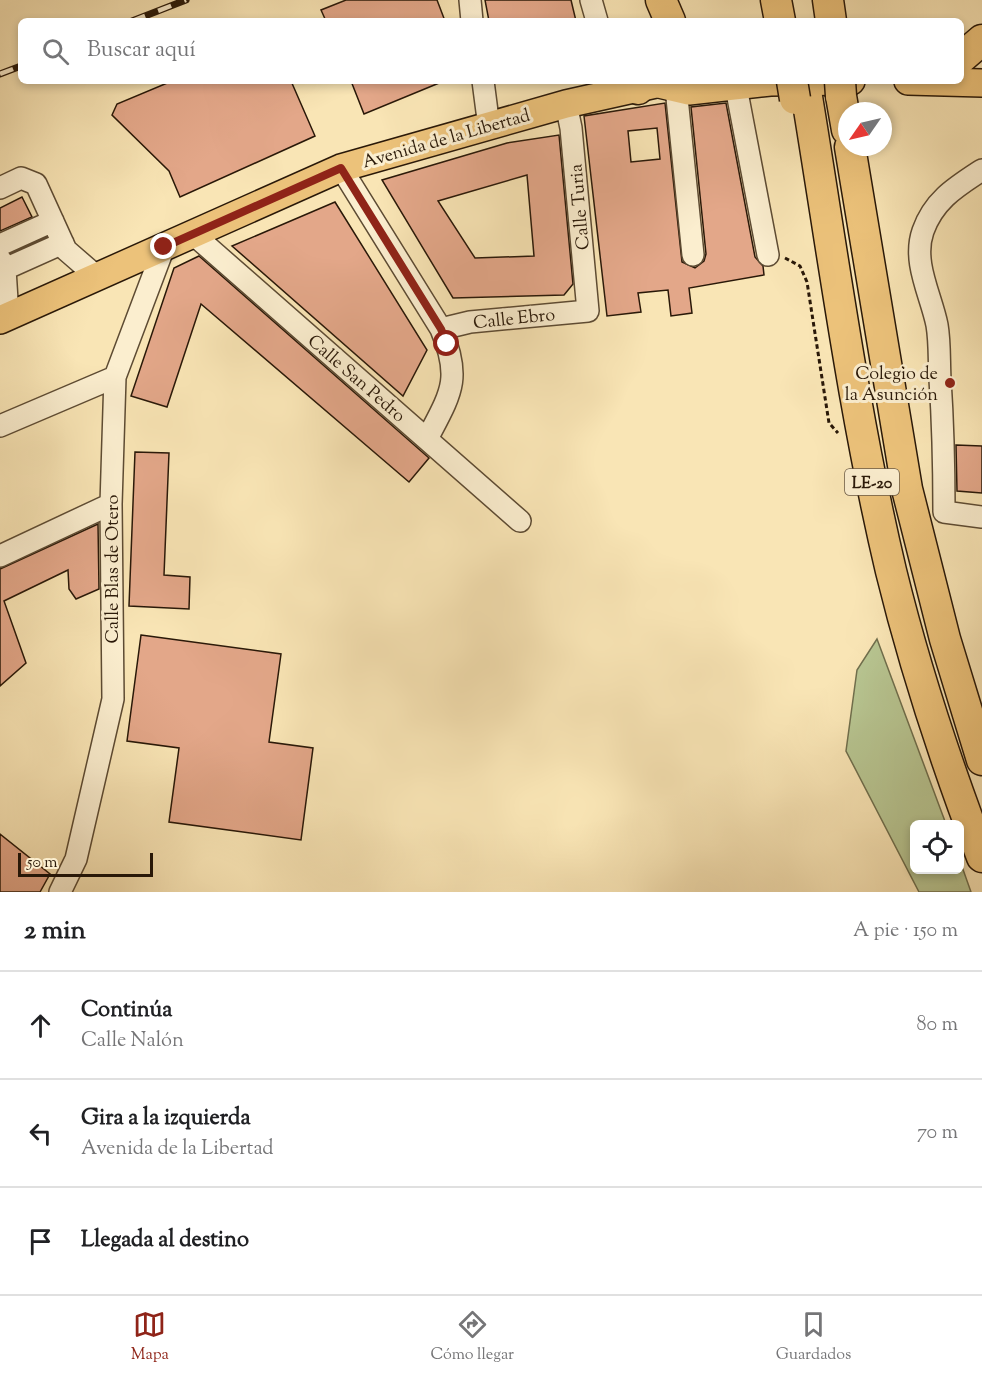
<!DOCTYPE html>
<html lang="es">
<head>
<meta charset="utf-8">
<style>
  body { margin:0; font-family:"Sorts Mill Goudy",serif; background:#f6f6f6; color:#202124 }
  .controls { position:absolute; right:18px; bottom:18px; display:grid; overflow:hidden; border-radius:9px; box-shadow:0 3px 9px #0003 }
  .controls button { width:54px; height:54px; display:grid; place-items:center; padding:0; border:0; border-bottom:2px solid #e0e0e0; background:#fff; color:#202124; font:30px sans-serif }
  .compass { position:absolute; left:838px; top:102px; width:54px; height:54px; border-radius:50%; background:#fff; box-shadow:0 3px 9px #0003; rotate:236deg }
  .scale { position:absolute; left:18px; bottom:15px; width:135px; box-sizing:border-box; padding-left:6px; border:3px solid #291808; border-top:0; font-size:16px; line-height:21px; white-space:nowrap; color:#291808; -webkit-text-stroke:4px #fbeecf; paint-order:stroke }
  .stop { position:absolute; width:18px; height:18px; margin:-14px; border:4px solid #8f2418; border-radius:50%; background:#fff }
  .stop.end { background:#8f2418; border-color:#fff; box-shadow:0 2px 6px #0008 }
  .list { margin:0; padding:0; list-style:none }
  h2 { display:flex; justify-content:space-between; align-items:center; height:78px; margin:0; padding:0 24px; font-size:26px }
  h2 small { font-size:20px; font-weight:400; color:#757577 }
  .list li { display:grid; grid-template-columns:39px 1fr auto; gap:18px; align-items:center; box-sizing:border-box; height:108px; padding:0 24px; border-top:2px solid #e0e0e0 }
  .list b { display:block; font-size:22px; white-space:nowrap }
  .list p { margin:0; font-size:20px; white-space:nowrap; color:#757577 }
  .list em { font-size:20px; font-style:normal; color:#757577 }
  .icon { flex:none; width:33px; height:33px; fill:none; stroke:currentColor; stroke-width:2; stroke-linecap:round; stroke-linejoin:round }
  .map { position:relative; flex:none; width:982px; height:892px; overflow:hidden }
  .search { position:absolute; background:#fff; box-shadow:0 3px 9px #0003; left:18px; right:18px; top:18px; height:66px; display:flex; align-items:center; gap:15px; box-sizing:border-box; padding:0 21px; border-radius:9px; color:#757577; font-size:22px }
  .sheet { height:402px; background:#fff }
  nav { display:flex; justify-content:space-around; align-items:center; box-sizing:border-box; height:84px; border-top:2px solid #e0e0e0; background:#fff; font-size:16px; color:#757577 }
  nav a { display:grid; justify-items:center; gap:3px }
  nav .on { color:#8f2418 }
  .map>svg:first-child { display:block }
  .green { fill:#b8c692; stroke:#706f4d; stroke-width:1.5 }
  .building { fill:#e3a789; stroke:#291808; stroke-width:1.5; fill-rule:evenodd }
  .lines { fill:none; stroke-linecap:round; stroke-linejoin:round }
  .minor-casing { stroke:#5d4b33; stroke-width:24 }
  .major-casing { stroke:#291808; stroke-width:30 }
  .highway-casing { stroke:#291808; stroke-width:33 }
  .path { stroke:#291808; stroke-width:3; stroke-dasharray:4.5 3; stroke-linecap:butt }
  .minor { stroke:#fbeecf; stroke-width:21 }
  .major { stroke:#ecc27a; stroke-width:27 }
  .highway { stroke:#ecc27a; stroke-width:30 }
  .rail-casing { stroke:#291808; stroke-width:7 }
  .rail { stroke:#fbeecf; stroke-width:4.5; stroke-dasharray:14; stroke-linecap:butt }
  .highway-bridge-casing { stroke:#291808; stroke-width:33; stroke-linecap:butt }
  .highway-bridge { stroke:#ecc27a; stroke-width:30 }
  .route { stroke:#8f2418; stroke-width:8 }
  .poi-dot { fill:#8f2418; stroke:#fbeecf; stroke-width:2 }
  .labels { text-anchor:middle; stroke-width:6; stroke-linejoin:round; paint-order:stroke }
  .shield { fill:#fbeecf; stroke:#685844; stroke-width:1.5 }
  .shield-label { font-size:16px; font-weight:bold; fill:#291808 }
  .street-label { font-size:18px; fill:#291808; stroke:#fbeecf }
  .poi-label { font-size:18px; fill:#291808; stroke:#fbeecf; text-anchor:end }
</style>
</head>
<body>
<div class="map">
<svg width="982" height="892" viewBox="0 0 982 892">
  <rect width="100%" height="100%" fill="#f9e5b5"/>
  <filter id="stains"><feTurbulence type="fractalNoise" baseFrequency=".00333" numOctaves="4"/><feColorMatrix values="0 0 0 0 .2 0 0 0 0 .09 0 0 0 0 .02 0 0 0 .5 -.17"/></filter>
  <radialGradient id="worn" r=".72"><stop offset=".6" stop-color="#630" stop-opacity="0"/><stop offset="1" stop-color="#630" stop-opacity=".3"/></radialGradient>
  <!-- green -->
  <path class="green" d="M 877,639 L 946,824 L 914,824 L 914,870 L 960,870 L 960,861 L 971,892 L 919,892 L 846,751 L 857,670 Z"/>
  <!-- building -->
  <path class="building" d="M 346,0 L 437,0 L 445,21 L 326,21 L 321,10 Z
    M 485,0 L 571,0 L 576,21 L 489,21 Z
    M 172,81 L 291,81 L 315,136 L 180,197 L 169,171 L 112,115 L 117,104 Z
    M 351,81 L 444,81 L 364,114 Z
    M 665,103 L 682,262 L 695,268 L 704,261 L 706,254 L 691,107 L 726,103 L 755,257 L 763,266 L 764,275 L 689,288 L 692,313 L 671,316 L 668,290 L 638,293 L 641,312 L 607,316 L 584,116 ZM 657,128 L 660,159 L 631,162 L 628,131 Z
    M 559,135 L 573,284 L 564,295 L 453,298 L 382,180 L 507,143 ZM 527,175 L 534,256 L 475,258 L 438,201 Z
    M 22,197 L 32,217 L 0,231 L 0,208 Z
    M 335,202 L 427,350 L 403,396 L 232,246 Z
    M 199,256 L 429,458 L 409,482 L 201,304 L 167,407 L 131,396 L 174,268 Z
    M 956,445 L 982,446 L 982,493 L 957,491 Z
    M 135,452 L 169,453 L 164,575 L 190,577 L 189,609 L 129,606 Z
    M 98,524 L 99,589 L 76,599 L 69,589 L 68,570 L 4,601 L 26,663 L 0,686 L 0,569 Z
    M 141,635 L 281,654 L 269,742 L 313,748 L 301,840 L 169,822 L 179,748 L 127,741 Z
    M 0,834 L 50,874 L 40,892 L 0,892 Z"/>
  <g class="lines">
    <!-- minor casing -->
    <g class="minor-casing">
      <path id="minor" d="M 470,0 L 472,21
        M 591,0 L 597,21
        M 483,81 L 489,127
        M 736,87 L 768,255
        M 676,88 L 693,255
        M 341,168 L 441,329 C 462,379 451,393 427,439
        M 982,170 C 956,187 934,200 923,231 C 912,262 931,295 937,325 C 940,342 939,362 940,379 C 943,424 944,468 944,512 L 982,517
        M 0,188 L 21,178 L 36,184 L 66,250 L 96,276
        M 193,234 L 520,521
        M 0,245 L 53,221
        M 0,259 L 5,269 L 8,316
        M 5,269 L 63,243
        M 441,329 L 470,322 L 588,311 L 571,128 L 566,104
        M 0,426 L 115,377
        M 0,556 L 111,504
        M 60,892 L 76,859 L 113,699 L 111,504 L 115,377 L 164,247"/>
    </g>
    <!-- major casing -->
    <g class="major-casing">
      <path id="major" d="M 908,81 L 982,83
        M 659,84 L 689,91 L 770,82 L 851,81
        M 0,320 L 341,168 L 566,104 L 669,81"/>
    </g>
    <!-- highway casing -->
    <g class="highway-casing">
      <path id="highway" d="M 661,0 L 670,21
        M 776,0 L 780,21
        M 828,0 L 831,21
        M 961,58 L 982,40
        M 638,89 L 644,81
        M 841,96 L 847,130
        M 807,97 C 833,255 854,415 891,571 C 915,669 946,763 982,857
        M 850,147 L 907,489 L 945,639 L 982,760"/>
    </g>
    <!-- path -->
    <path class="path" d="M 785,258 L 800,266 L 807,282 L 829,423 L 838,433"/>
    <!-- minor -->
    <use href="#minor" class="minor"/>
    <!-- major -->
    <use href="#major" class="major"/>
    <!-- highway -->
    <use href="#highway" class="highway"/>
    <!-- rail casing -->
    <g class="rail-casing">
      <path id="rail" d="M 132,21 L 186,0
        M 0,74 L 21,66"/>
    </g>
    <!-- rail -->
    <use href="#rail" class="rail"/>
    <!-- highway-bridge casing -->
    <g class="highway-bridge-casing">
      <path id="highway-bridge" d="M 792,81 L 795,99
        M 840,81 L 841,96"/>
    </g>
    <!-- highway-bridge -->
    <use href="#highway-bridge" class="highway-bridge"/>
  </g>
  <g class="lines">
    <!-- route -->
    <path class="route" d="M 164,247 L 341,168 L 441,329 L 447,344"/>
  </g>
  <!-- markers -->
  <circle class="poi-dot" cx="950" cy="383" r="6"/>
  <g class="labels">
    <!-- shield labels -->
    <rect class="shield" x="845" y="469" width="54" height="26" rx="4.5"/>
    <g class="shield-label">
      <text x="872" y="488">LE-20</text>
    </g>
    <!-- street labels -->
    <g class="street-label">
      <text transform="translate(446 138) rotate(-16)" y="6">Avenida de la Libertad</text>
      <text transform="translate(579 207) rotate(-95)" y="6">Calle Turia</text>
      <text transform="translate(514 318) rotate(-6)" y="6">Calle Ebro</text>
      <text transform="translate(357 378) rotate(41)" y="6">Calle San Pedro</text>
      <text transform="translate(112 569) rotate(-90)" y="6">Calle Blas de Otero</text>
    </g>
    <!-- poi labels -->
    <g class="poi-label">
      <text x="938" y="379">Colegio de<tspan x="938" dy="21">la Asunción</tspan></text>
    </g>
  </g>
  <rect width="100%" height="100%" filter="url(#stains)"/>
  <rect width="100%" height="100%" fill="url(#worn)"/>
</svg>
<div class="controls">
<button><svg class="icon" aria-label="locate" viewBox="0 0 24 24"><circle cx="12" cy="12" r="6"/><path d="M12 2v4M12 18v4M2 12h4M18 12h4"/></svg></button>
</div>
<svg class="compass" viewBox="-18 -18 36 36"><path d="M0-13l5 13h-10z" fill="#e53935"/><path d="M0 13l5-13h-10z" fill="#757577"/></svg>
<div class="scale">50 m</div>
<div class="stop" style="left:447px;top:344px"></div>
<div class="stop end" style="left:164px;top:247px"></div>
<div class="search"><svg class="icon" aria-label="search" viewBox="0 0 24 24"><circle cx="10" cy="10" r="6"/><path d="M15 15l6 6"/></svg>Buscar aquí</div>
</div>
<section class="sheet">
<h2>2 min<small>A pie · 150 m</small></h2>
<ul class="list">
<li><svg class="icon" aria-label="ahead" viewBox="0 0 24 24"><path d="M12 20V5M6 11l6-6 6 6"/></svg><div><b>Continúa</b><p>Calle Nalón</p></div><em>80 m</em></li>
<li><svg class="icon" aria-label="left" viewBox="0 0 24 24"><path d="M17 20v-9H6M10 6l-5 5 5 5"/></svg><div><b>Gira a la izquierda</b><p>Avenida de la Libertad</p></div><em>70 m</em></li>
<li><svg class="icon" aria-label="arrive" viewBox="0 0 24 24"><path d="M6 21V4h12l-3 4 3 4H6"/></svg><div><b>Llegada al destino</b></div></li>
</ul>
</section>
<nav>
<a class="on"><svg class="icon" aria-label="map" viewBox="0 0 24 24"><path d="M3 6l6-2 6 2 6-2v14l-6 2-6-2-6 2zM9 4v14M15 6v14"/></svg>Mapa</a>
<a><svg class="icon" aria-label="directions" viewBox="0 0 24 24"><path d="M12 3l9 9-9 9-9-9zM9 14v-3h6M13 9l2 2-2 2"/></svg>Cómo llegar</a>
<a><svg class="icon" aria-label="saved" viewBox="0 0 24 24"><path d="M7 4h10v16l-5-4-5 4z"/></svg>Guardados</a>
</nav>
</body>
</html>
